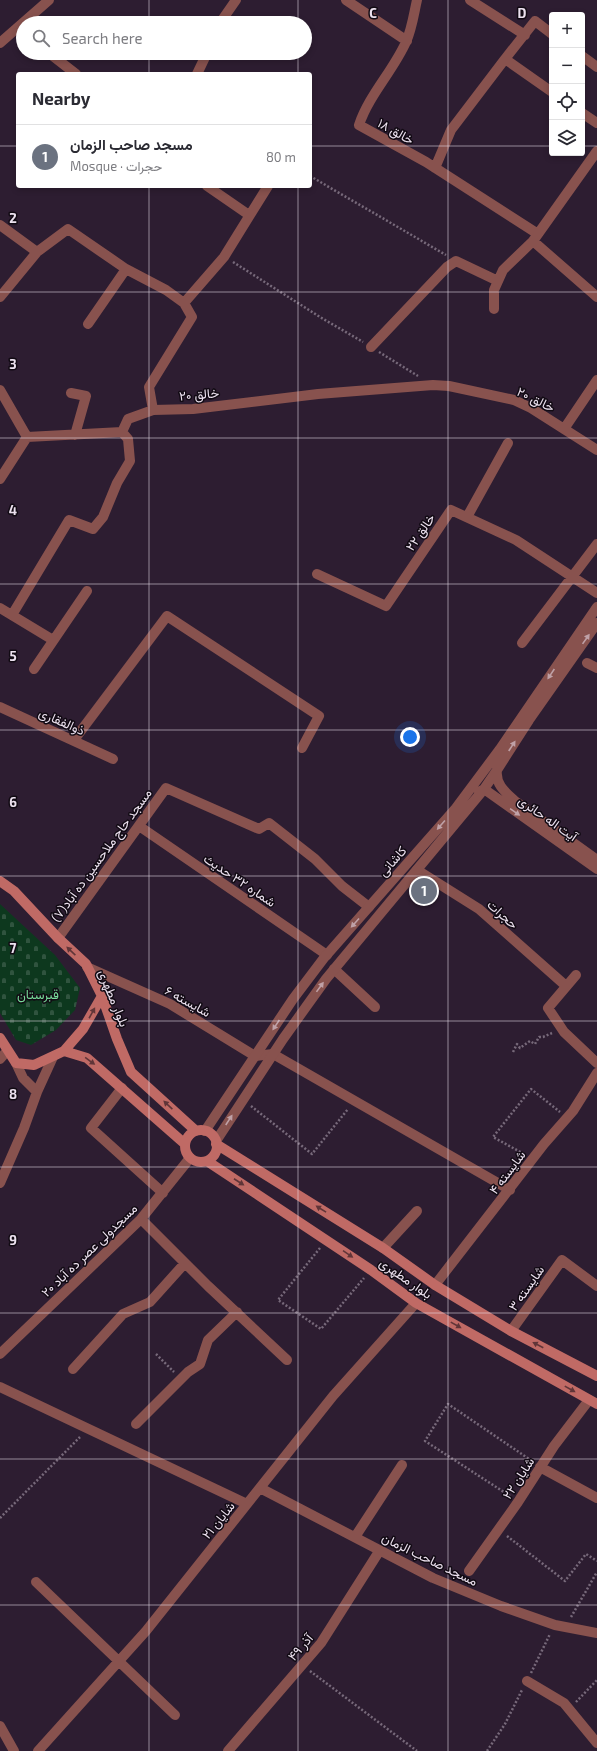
<!DOCTYPE html>
<html lang="en">
<head>
<meta charset="utf-8">
<style>
  body { margin:0; font-family:"Exo 2",Vazirmatn,sans-serif; background:#f2f2f3; color:#2b2b33 }
  .controls { position:absolute; right:12px; top:12px; display:grid; overflow:hidden; border-radius:4px; box-shadow:0 2px 6px #0003 }
  .controls button { width:36px; height:36px; display:grid; place-items:center; padding:0; border:0; border-bottom:1px solid #e1e1e2; background:#fff; color:#2b2b33; font:20px sans-serif }
  .you { position:absolute; left:410px; top:737px; width:14px; height:14px; margin:-10px; border:3px solid #fff; border-radius:50%; background:#1a73e8; box-shadow:0 0 0 6px #1a73e833 }
  .badge { display:grid; place-items:center; width:26px; height:26px; border-radius:50%; background:#3f7472; color:#fff; font-size:13px; font-weight:700 }
  .pin { position:absolute; translate:-50% -50%; border:2px solid #fff; box-shadow:0 1px 4px #0006 }
  .list { margin:0; padding:0; list-style:none }
  h2 { display:flex; justify-content:space-between; align-items:center; height:52px; margin:0; padding:0 16px; font-size:17px }
  h2 small { font-size:13px; font-weight:400; color:#7c7c81 }
  .list li { display:grid; grid-template-columns:26px 1fr auto; gap:12px; align-items:center; box-sizing:border-box; height:64px; padding:0 16px; border-top:1px solid #e1e1e2 }
  .list b { display:block; font-size:15px; white-space:nowrap }
  .list p { margin:0; font-size:13px; white-space:nowrap; color:#7c7c81 }
  .list em { font-size:13px; font-style:normal; color:#7c7c81 }
  .icon { flex:none; width:22px; height:22px; fill:none; stroke:currentColor; stroke-width:2; stroke-linecap:round; stroke-linejoin:round }
  .map { position:relative; flex:none; width:597px; height:1751px; overflow:hidden }
  .search { position:absolute; background:#fff; box-shadow:0 2px 6px #0003; left:16px; top:16px; width:296px; height:44px; display:flex; align-items:center; gap:10px; box-sizing:border-box; padding:0 14px; border-radius:22px; color:#7c7c81; font-size:15px }
  .panel { position:absolute; background:#fff; box-shadow:0 2px 6px #0003; left:16px; top:72px; width:296px; height:116px; border-radius:4px }
  .map>svg:first-child { display:block }
  .cemetery { fill:url(#cemetery-stones) }
  .lines { fill:none; stroke-linecap:round; stroke-linejoin:round }
  .path { stroke:#77697a; stroke-width:2.5; stroke-dasharray:2 2; stroke-linecap:butt }
  .minor { stroke:#88524e; stroke-width:10 }
  .tertiary { stroke:#88524e; stroke-width:10 }
  .secondary { stroke:#c06a65; stroke-width:10 }
  .oneway { fill:#bfa1a7 }
  .oneway2 { fill:#603538 }
  .grid { fill:none; stroke:#ece1ef; stroke-width:1; stroke-opacity:0.55 }
  .labels { text-anchor:middle; stroke-width:3; stroke-linejoin:round; paint-order:stroke }
  .street-label { font-size:13px; fill:#ece1ef; stroke:#110a13 }
  .park-label { font-size:13px; fill:#78db99; stroke:#110a13 }
  .grid-label { font-size:13px; text-anchor:middle; font-weight:bold; fill:#ece1ef; stroke:#110a13; stroke-width:3; stroke-linejoin:round; paint-order:stroke }
</style>
</head>
<body>
<div class="map">
<svg width="597" height="1751" viewBox="0 0 597 1751">
  <defs>
    <pattern id="cemetery-stones" width="16" height="16" patternUnits="userSpaceOnUse"><rect width="16" height="16" fill="#0d381e"/><path d="M2 7V4a2 2 0 0 1 4 0v3zM10 15v-3a2 2 0 0 1 4 0v3z" fill="#30543f"/></pattern>
  </defs>
  <rect width="100%" height="100%" fill="#2d1d31"/>
  <!-- cemetery -->
  <path class="cemetery" d="M 0,904 L 55,955 L 80,988 L 75,1010 L 56,1030 L 31,1045 L 16,1040 L 0,1013 Z"/>
  <g class="lines">
    <!-- path -->
    <path class="path" d="M 310,176 L 446,255
      M 233,262 L 320,317 L 363,342
      M 379,352 L 418,376
      M 513,1052 L 517,1044 L 520,1048 L 530,1041 L 535,1044 L 539,1037 L 543,1037 L 552,1033
      M 251,1106 L 312,1154 L 348,1109
      M 524,1154 L 493,1137 L 531,1089 L 560,1112
      M 320,1248 L 278,1300 L 321,1329 L 364,1278
      M 156,1354 L 174,1372
      M 510,1496 L 425,1441 L 448,1404 L 532,1461
      M 0,1518 L 80,1437
      M 507,1536 L 565,1581 L 586,1554 L 597,1561
      M 571,1617 L 597,1572
      M 310,1671 L 417,1751
      M 531,1673 L 550,1634
      M 576,1702 L 597,1680
      M 487,1751 L 505,1724 L 522,1690"/>
    <!-- minor -->
    <path class="minor" d="M 346,0 L 407,41
      M 417,0 C 414,13 412,29 406,42 C 393,71 369,95 359,125 L 426,162 L 538,234
      M 470,0 L 525,35
      M 220,23 L 236,0
      M 0,43 L 49,0
      M 49,53 L 76,74
      M 582,56 L 597,67
      M 505,59 L 535,21 L 552,34
      M 197,74 L 207,53
      M 582,113 L 597,123
      M 435,168 L 451,130 L 505,59 L 552,92
      M 207,186 L 249,215
      M 0,225 L 37,252 L 0,297
      M 533,241 L 597,297
      M 37,252 L 68,229 L 126,269 L 166,290 L 184,303 L 192,317 L 149,387 L 153,410
      M 184,303 L 224,257 L 268,186
      M 494,309 L 494,290 L 503,270 L 533,241 L 597,151
      M 88,324 L 126,269
      M 371,347 L 447,267 L 456,261 L 498,281
      M 0,390 L 27,437
      M 71,393 L 86,396 L 75,435
      M 564,429 L 597,380
      M 0,479 L 27,437 L 122,432 L 128,419 L 153,410 L 193,409 L 318,394 L 433,385 L 449,386 L 514,400 L 531,408 L 597,450
      M 467,517 L 508,443
      M 317,574 L 386,606 L 451,510 L 516,540 L 597,593
      M 0,608 L 53,640
      M 12,615 L 69,520 L 93,529 L 103,517 L 117,483 L 130,461 L 128,439 L 122,432
      M 522,643 L 597,544
      M 587,663 L 597,668
      M 34,669 L 87,591
      M 0,707 L 113,759
      M 74,740 L 167,616 L 319,716 L 302,748
      M 139,826 L 327,955
      M 417,870 L 479,909 L 566,986
      M 58,938 L 166,788 L 259,829 L 269,823 L 315,859 L 342,886 L 369,907
      M 87,967 L 170,1004 L 255,1056 L 273,1054 L 510,1190
      M 334,969 L 375,1007
      M 576,975 L 548,1008 L 564,1032 L 597,1063
      M 0,1059 L 7,1051
      M 16,1063 L 23,1078 L 37,1092 L 53,1057
      M 122,1088 L 91,1128 L 163,1193
      M 0,1183 L 24,1128 L 37,1092
      M 141,1219 L 208,1286 L 287,1360
      M 383,1248 L 417,1211
      M 435,1285 L 544,1144 L 573,1111 L 597,1073
      M 511,1331 L 562,1260 L 597,1286
      M 0,1354 L 141,1219 L 190,1158
      M 73,1369 L 123,1314 L 150,1302 L 185,1263
      M 0,1387 L 247,1504
      M 136,1424 L 188,1372 L 200,1364 L 208,1340 L 237,1312
      M 540,1467 L 597,1498
      M 260,1488 L 433,1578 L 501,1606 L 555,1625 L 597,1633
      M 355,1537 L 402,1465
      M 469,1571 L 518,1502 L 554,1446 L 589,1400
      M 36,1582 L 175,1715
      M 527,1681 L 564,1703 L 597,1743
      M 0,1726 L 14,1751
      M 38,1751 L 146,1631 L 333,1396 L 416,1303
      M 228,1751 L 321,1643 L 380,1550"/>
    <!-- tertiary -->
    <path class="tertiary" d="M 597,623 L 529,720 L 497,770 C 495,784 505,792 515,801 L 597,860
      M 479,792 L 484,789 L 597,869
      M 205,1131 L 293,999 L 324,958 L 456,808 L 500,749 L 597,607
      M 216,1141 L 283,1039 L 326,979 L 484,789 L 497,770 L 500,750"/>
    <!-- secondary -->
    <path class="secondary" d="M 0,881 L 14,891 L 58,938 L 86,964 L 102,996 L 117,1039 L 131,1072 L 196,1131
      M 0,1038 L 16,1063 L 34,1065 L 64,1051 L 87,1058 L 185,1144
      M 64,1051 L 83,1029 L 102,996
      M185 1146a16 16 0 1 1 32 0a16 16 0 1 1-32 0Z
      M 216,1144 L 383,1248 L 435,1285 L 511,1331 L 597,1376
      M 207,1161 L 371,1270 L 416,1303 L 597,1404"/>
  </g>
  <!-- one-way arrows -->
  <defs><path id="oneway-solid" d="M-6-.8H1V-3.2L6.5 0L1 3.2V.8H-6Z"/></defs>
  <g class="oneway">
    <use href="#oneway-solid" transform="translate(586 639) rotate(-55)"/>
    <use href="#oneway-solid" transform="translate(551 674) rotate(124)"/>
    <use href="#oneway-solid" transform="translate(512 746) rotate(-57)"/>
    <use href="#oneway-solid" transform="translate(515 812) rotate(35)"/>
    <use href="#oneway-solid" transform="translate(441 825) rotate(131)"/>
    <use href="#oneway-solid" transform="translate(355 923) rotate(132)"/>
    <use href="#oneway-solid" transform="translate(320 987) rotate(-54)"/>
    <use href="#oneway-solid" transform="translate(276 1025) rotate(124)"/>
    <use href="#oneway-solid" transform="translate(229 1120) rotate(-57)"/>
  </g>
  <g class="oneway2">
    <use href="#oneway-solid" transform="translate(71 951) rotate(-137)"/>
    <use href="#oneway-solid" transform="translate(92 1013) rotate(-61)"/>
    <use href="#oneway-solid" transform="translate(90 1061) rotate(36)"/>
    <use href="#oneway-solid" transform="translate(168 1105) rotate(-137)"/>
    <use href="#oneway-solid" transform="translate(239 1182) rotate(33)"/>
    <use href="#oneway-solid" transform="translate(321 1209) rotate(-148)"/>
    <use href="#oneway-solid" transform="translate(348 1254) rotate(34)"/>
    <use href="#oneway-solid" transform="translate(456 1325) rotate(29)"/>
    <use href="#oneway-solid" transform="translate(538 1345) rotate(-152)"/>
    <use href="#oneway-solid" transform="translate(570 1389) rotate(29)"/>
  </g>
  <!-- grid -->
  <path class="grid" d="M 149,0 L 149,23M 298,0 L 298,23M 448,0 L 448,1751M 149,53 L 149,74M 298,53 L 298,74M 0,146 L 18,146M 310,146 L 552,146M 582,146 L 597,146M 149,186 L 149,1751M 298,186 L 298,1751M 0,292 L 597,292M 0,438 L 597,438M 0,584 L 597,584M 0,730 L 597,730M 0,876 L 597,876M 0,1021 L 597,1021M 0,1167 L 597,1167M 0,1313 L 597,1313M 0,1459 L 597,1459M 0,1605 L 597,1605"/>
  <g class="labels">
    <!-- street labels -->
    <g class="street-label">
      <text transform="translate(396 131) rotate(29)" y="5">خالق ۱۸</text>
      <text transform="translate(199 394) rotate(-5)" y="5">خالق ۲۰</text>
      <text transform="translate(536 399) rotate(26)" y="5">خالق ۲۰</text>
      <text transform="translate(420 532) rotate(-56)" y="5">خالق ۲۲</text>
      <text transform="translate(62 721) rotate(24)" y="5">ذوالفقاری</text>
      <text transform="translate(548 818) rotate(35)" y="5">آیت اله حائری</text>
      <text transform="translate(101 855) rotate(-54)" y="5">مسجد حاج ملاحسین ده آباد(۷)</text>
      <text transform="translate(392 861) rotate(-49)" y="5">کاشانی</text>
      <text transform="translate(240 880) rotate(34)" y="5">شماره ۳۲ حدیث</text>
      <text transform="translate(503 914) rotate(42)" y="5">حجرات</text>
      <text transform="translate(114 998) rotate(68)" y="5">بلوار مطهری</text>
      <text transform="translate(188 1001) rotate(29)" y="5">شایسته ۶</text>
      <text transform="translate(507 1172) rotate(-53)" y="5">شایسته ۴</text>
      <text transform="translate(89 1250) rotate(-44)" y="5">مسجدولی عصر ده آباد ۲۰</text>
      <text transform="translate(406 1278) rotate(35)" y="5">بلوار مطهری</text>
      <text transform="translate(526 1288) rotate(-55)" y="5">شایسته ۳</text>
      <text transform="translate(518 1478) rotate(-57)" y="5">شایان ۲۲</text>
      <text transform="translate(218 1520) rotate(-51)" y="5">شایان ۲۱</text>
      <text transform="translate(430 1559) rotate(26)" y="5">مسجد صاحب الزمان</text>
      <text transform="translate(300 1647) rotate(-50)" y="5">آذر ۴۹</text>
    </g>
    <!-- park labels -->
    <g class="park-label">
      <text x="38" y="999">قبرستان</text>
    </g>
  </g>
  <g class="grid-label">
    <text x="373" y="18">C</text>
    <text x="522" y="18">D</text>
    <text x="13" y="223">2</text>
    <text x="13" y="369">3</text>
    <text x="13" y="515">4</text>
    <text x="13" y="661">5</text>
    <text x="13" y="807">6</text>
    <text x="13" y="953">7</text>
    <text x="13" y="1099">8</text>
    <text x="13" y="1245">9</text>
  </g>
</svg>
<div class="controls">
<button>+</button>
<button>−</button>
<button><svg class="icon" aria-label="locate" viewBox="0 0 24 24"><circle cx="12" cy="12" r="6"/><path d="M12 2v4M12 18v4M2 12h4M18 12h4"/></svg></button>
<button><svg class="icon" aria-label="layers" viewBox="0 0 24 24"><path d="M12 4l9 5-9 5-9-5zM3 14l9 5 9-5"/></svg></button>
</div>
<div class="you"></div>
<div class="pin badge" style="left:424px;top:891px;background:#6b7280">1</div>
<div class="search"><svg class="icon" aria-label="search" viewBox="0 0 24 24"><circle cx="10" cy="10" r="6"/><path d="M15 15l6 6"/></svg>Search here</div>
<section class="panel">
<h2>Nearby<small></small></h2>
<ul class="list">
<li><span class="badge" style="background:#6b7280">1</span><div><b>مسجد صاحب الزمان</b><p>Mosque · حجرات</p></div><em>80 m</em></li>
</ul>
</section>
</div>
</body>
</html>
